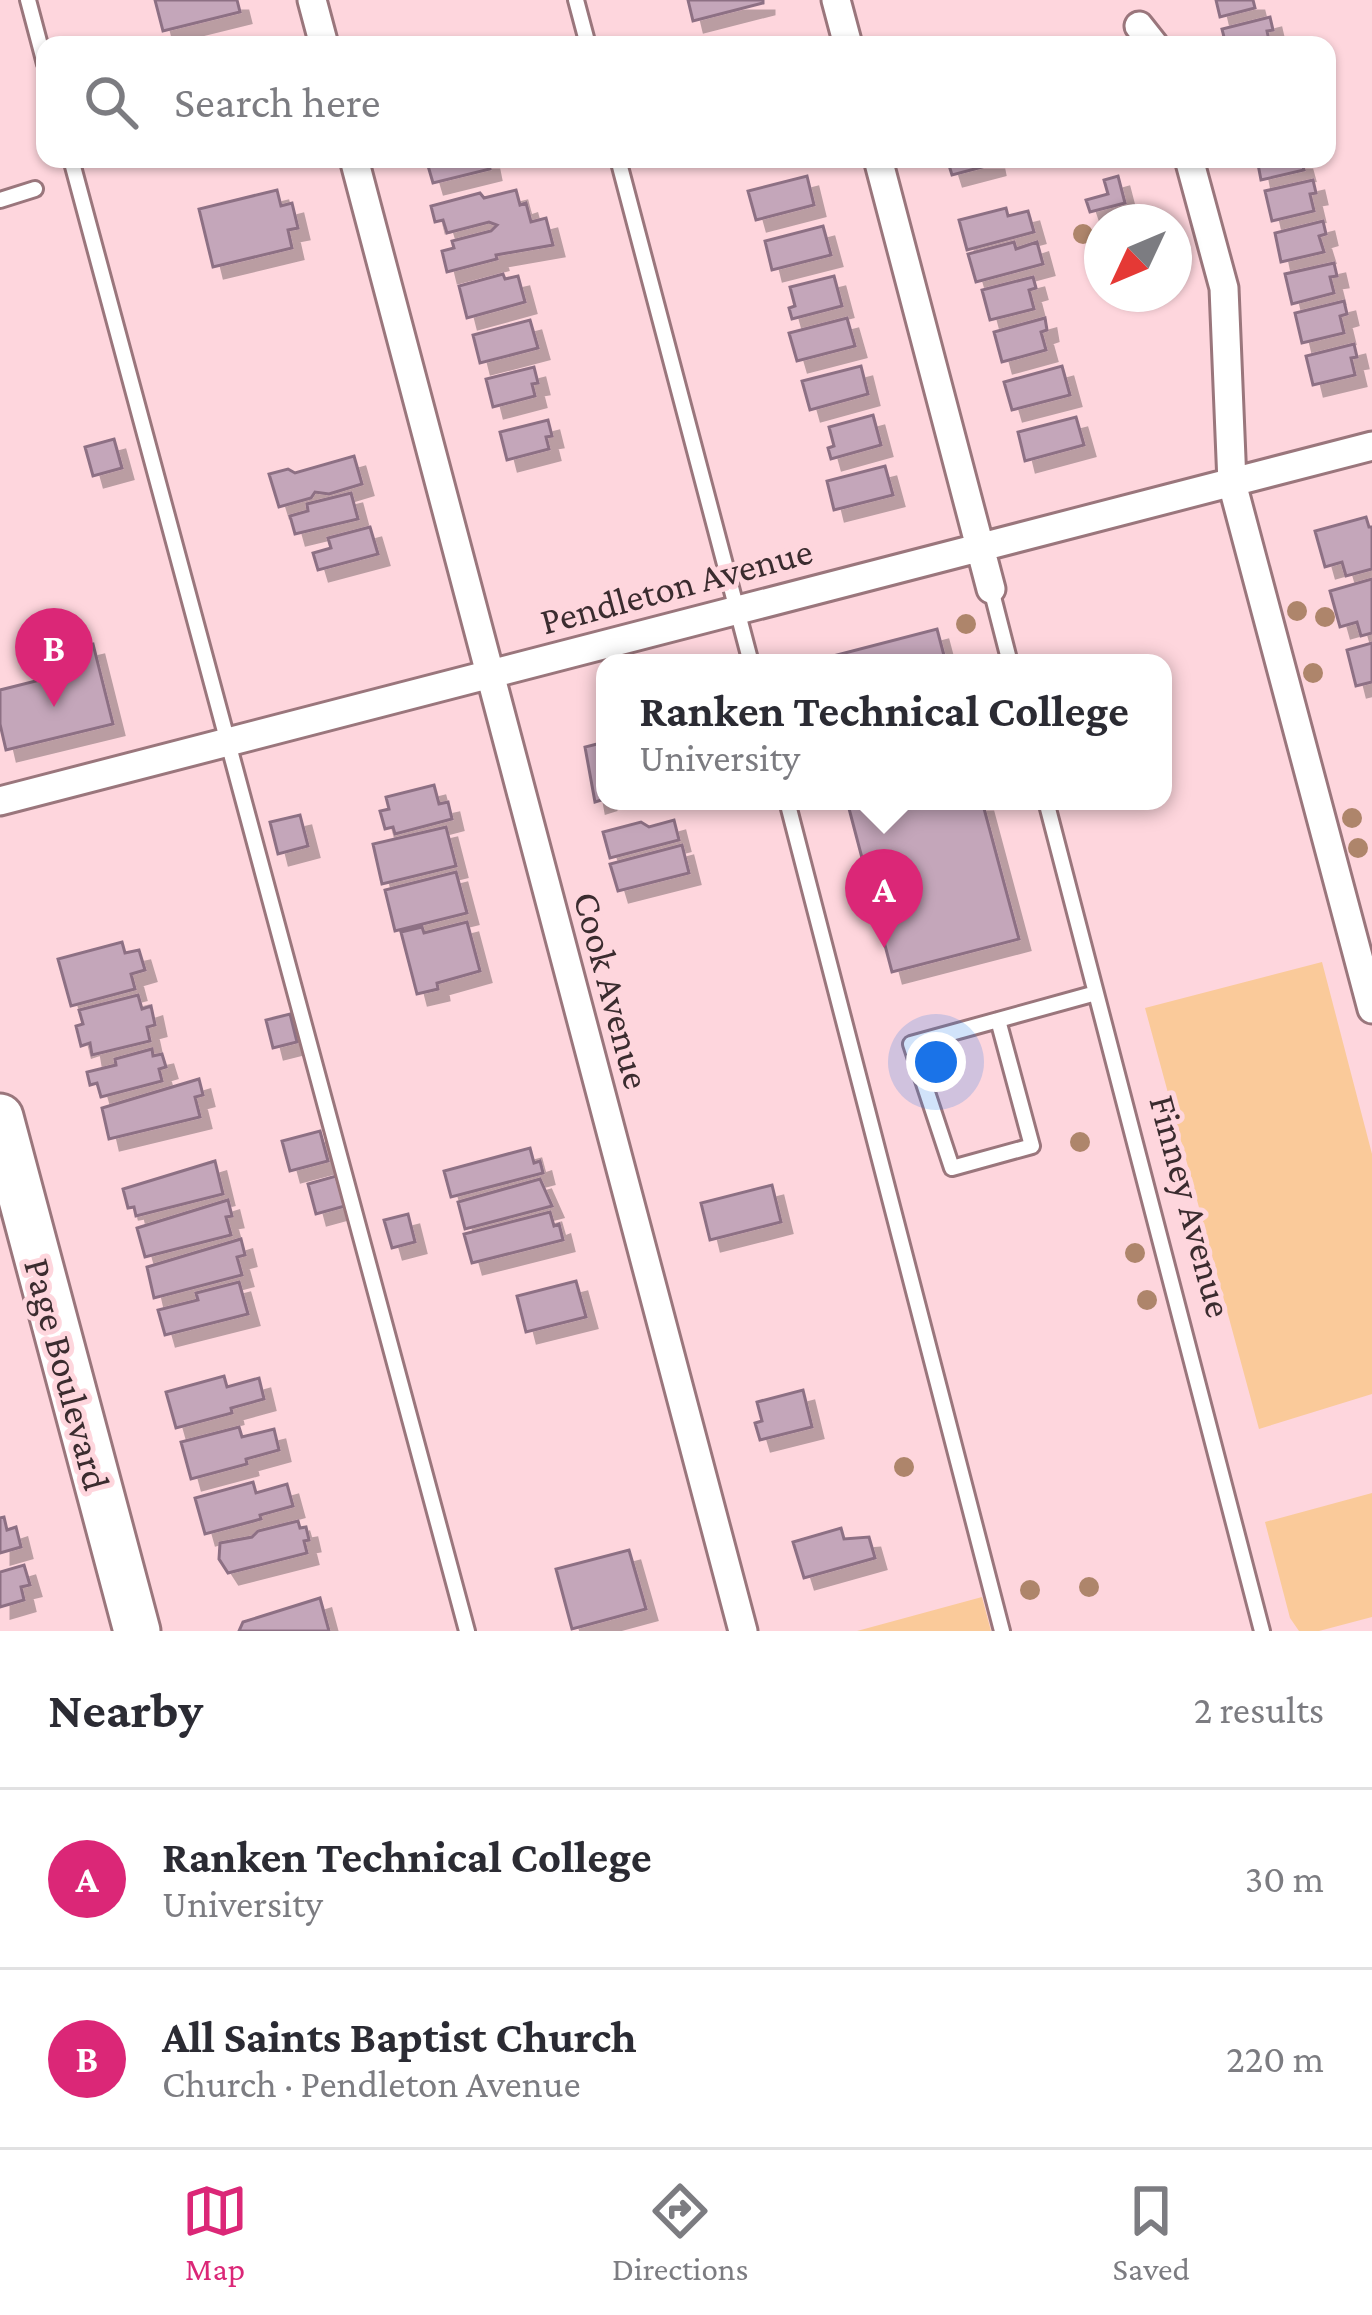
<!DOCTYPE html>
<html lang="en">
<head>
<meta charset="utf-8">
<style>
  body { margin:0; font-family:"Crimson Pro",serif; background:#f2f2f3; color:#2b2b33 }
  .compass { position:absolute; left:1084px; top:204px; width:108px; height:108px; border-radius:50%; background:#fff; box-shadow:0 3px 9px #0004; rotate:226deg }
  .you { position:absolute; left:936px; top:1062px; width:42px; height:42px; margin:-30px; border:9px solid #fff; border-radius:50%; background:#1a73e8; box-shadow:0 0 0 18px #1a73e833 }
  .badge { display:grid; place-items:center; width:78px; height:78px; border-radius:50%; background:#db2777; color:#fff; font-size:39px; font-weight:700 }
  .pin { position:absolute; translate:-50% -99px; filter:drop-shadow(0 3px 6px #0008) }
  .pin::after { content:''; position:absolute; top:63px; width:42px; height:36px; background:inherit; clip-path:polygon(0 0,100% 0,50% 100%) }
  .popup { position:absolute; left:596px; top:654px; width:576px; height:156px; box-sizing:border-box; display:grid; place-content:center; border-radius:24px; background:#fff; filter:drop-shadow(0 3px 9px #0005); font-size:39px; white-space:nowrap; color:#7c7c81 }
  .popup b { font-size:45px; color:#2b2b33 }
  .popup::after { content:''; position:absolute; left:50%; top:100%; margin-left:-24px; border:24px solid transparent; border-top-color:#fff }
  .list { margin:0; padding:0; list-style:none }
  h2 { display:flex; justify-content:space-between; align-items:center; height:156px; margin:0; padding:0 48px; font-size:51px }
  h2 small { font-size:39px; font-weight:400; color:#7c7c81 }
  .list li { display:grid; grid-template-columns:78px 1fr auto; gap:36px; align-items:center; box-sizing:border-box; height:180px; padding:0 48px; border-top:3px solid #e1e1e2 }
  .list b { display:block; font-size:45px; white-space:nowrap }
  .list p { margin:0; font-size:39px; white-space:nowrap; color:#7c7c81 }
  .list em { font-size:39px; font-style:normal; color:#7c7c81 }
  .icon { flex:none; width:66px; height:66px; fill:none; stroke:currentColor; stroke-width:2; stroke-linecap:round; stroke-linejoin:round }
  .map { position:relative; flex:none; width:1372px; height:1631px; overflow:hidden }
  .search { position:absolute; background:#fff; box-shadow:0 3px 9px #0004; left:36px; right:36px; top:36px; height:132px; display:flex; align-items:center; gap:30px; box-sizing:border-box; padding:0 42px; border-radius:24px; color:#7c7c81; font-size:45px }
  .sheet { height:516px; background:#fff }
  nav { display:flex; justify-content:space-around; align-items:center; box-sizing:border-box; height:168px; border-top:3px solid #e1e1e2; background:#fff; font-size:33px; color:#7c7c81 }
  nav a { display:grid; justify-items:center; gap:6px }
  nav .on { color:#db2777 }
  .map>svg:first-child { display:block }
  .green { fill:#faca9a }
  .building { fill:#c4a6ba; stroke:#8d7084; stroke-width:3; filter:url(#shadow) }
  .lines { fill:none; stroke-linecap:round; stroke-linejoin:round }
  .lane-casing { stroke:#9a767c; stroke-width:20 }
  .street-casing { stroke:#9a767c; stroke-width:33 }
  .primary-casing { stroke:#9a767c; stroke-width:51 }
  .lane { stroke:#fff; stroke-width:14 }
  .street { stroke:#fff; stroke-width:27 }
  .primary { stroke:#fff; stroke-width:45 }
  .tree { fill:#ae856b }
  .labels { text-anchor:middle; stroke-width:10; stroke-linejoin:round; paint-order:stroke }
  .street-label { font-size:39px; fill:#3b2c2f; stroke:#fed6dd }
</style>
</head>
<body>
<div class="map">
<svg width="1372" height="1631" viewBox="0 0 1372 1631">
  <defs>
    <filter id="shadow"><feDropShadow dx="11" dy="11" stdDeviation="0" flood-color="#0004"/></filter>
  </defs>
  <rect width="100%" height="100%" fill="#fed6dd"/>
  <!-- green -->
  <path class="green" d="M 1322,962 L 1372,1154 L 1372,1394 L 1259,1429 L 1145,1008 Z
    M 1372,1493 L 1372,1617 L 1319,1631 L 1299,1631 L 1290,1618 L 1265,1522 Z
    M 982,1597 L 991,1631 L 857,1631 Z"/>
  <!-- building -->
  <path class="building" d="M 155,0 L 237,0 L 240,12 L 163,31 Z
    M 688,0 L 763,0 L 763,3 L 693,21 Z
    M 1216,0 L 1253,0 L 1255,8 L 1220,17 Z
    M 1270,17 L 1273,30 L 1267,31 L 1270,45 L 1226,45 L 1222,29 Z
    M 426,159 L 488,159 L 490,169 L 433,183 Z
    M 947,159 L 993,159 L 994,164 L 952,175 Z
    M 1257,159 L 1301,159 L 1304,170 L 1261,180 Z
    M 807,176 L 814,205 L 756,220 L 748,191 Z
    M 1118,176 L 1125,203 L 1090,212 L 1086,200 L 1108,194 L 1104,180 Z
    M 1313,180 L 1316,193 L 1310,194 L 1314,211 L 1272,221 L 1265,191 Z
    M 277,190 L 281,206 L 292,203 L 298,228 L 288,230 L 292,248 L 213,267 L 199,209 Z
    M 516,190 L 520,205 L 526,203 L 531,222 L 546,218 L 553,245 L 496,255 L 497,259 L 447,272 L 442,251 L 454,248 L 452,241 L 491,231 L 497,225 L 489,222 L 447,233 L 443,220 L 435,222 L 431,206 L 480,193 L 484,198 Z
    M 1006,208 L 1008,216 L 1028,211 L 1034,232 L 967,250 L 959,220 Z
    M 1323,221 L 1326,234 L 1319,236 L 1324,252 L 1281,262 L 1275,233 Z
    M 823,226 L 831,255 L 772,270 L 765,241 Z
    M 1014,242 L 1016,249 L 1037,242 L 1043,264 L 976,282 L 968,254 Z
    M 1334,263 L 1337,276 L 1330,277 L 1334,293 L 1292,304 L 1285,274 Z
    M 503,274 L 505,279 L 518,276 L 525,302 L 467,318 L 459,286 Z
    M 834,276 L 842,306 L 792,319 L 789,308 L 795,306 L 790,287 Z
    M 1033,277 L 1036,288 L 1029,290 L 1034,309 L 990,320 L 982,290 Z
    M 1344,301 L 1347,314 L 1340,316 L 1344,333 L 1302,343 L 1295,313 Z
    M 847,318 L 855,346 L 797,361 L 789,333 Z
    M 1045,318 L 1047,330 L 1041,332 L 1046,350 L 1002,362 L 994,332 Z
    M 530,320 L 538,348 L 480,363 L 473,335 Z
    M 1354,344 L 1357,357 L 1351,358 L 1355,375 L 1313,385 L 1306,356 Z
    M 861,366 L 868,394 L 810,410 L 802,381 Z
    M 1062,366 L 1070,395 L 1012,410 L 1004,382 Z
    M 534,367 L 538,383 L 532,384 L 535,396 L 493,407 L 486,379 Z
    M 873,415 L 881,445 L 831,459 L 828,448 L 834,446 L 829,427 Z
    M 1076,417 L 1084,445 L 1025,461 L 1018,432 Z
    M 548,420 L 552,436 L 546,437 L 549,449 L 507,460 L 500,432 Z
    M 114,439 L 122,468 L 93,476 L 85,447 Z
    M 354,456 L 362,484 L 329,494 L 315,492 L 311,498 L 279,507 L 269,474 L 288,469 L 295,473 Z
    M 885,466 L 893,495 L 834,510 L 827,481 Z
    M 351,493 L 358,519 L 295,534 L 290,516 L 308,511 L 307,504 Z
    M 1366,517 L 1369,527 L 1372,527 L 1372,569 L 1346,576 L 1342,562 L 1325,567 L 1315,531 Z
    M 370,527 L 378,554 L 318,570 L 313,553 L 331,548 L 328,538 Z
    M 1372,579 L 1372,633 L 1361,636 L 1357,622 L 1340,627 L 1330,591 Z
    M 937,629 L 946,663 L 810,662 Z
    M 1372,643 L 1372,682 L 1356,686 L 1347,650 Z
    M 93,644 L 113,724 L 6,750 L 0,724 L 0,690 L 44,679 L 38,657 Z
    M 605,742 L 605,799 L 595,802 L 585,747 Z
    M 434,785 L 439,804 L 448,802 L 452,819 L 395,834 L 393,827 L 385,829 L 380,811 L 389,809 L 386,797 Z
    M 847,801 L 982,801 L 1019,939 L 892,972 Z
    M 300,815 L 308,846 L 278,854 L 270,822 Z
    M 674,820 L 679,840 L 610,858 L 603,832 L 641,822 L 649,827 Z
    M 446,827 L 456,866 L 382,884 L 373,844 Z
    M 682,845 L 689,873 L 618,891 L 610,864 Z
    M 456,872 L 467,913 L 395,931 L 385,890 Z
    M 467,922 L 480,971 L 437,983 L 438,989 L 417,994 L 401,932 L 422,927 L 424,933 Z
    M 122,942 L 125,953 L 139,950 L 145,970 L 131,974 L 135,989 L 71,1006 L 58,959 Z
    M 138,995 L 142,1009 L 151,1006 L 155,1025 L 147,1027 L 150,1041 L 92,1055 L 90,1043 L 81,1046 L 76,1026 L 83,1024 L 79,1010 Z
    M 290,1014 L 297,1042 L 273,1048 L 266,1020 Z
    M 152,1049 L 153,1056 L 162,1054 L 166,1067 L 159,1069 L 162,1081 L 101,1097 L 97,1083 L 90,1085 L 87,1072 L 116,1065 L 115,1059 Z
    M 199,1079 L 203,1095 L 195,1097 L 200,1117 L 109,1139 L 102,1108 Z
    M 320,1131 L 328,1161 L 290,1171 L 282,1141 Z
    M 530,1148 L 534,1163 L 540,1161 L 543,1173 L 451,1197 L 444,1171 Z
    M 215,1161 L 223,1194 L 136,1216 L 134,1207 L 128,1208 L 123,1189 Z
    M 336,1176 L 345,1206 L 316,1214 L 308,1184 Z
    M 540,1179 L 552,1206 L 465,1229 L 458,1202 Z
    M 772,1185 L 781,1222 L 710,1240 L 701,1203 Z
    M 228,1200 L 232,1216 L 226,1217 L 231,1235 L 145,1257 L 137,1228 Z
    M 550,1212 L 554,1226 L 559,1224 L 563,1240 L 472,1263 L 464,1234 Z
    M 408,1214 L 415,1242 L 392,1248 L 384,1220 Z
    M 241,1239 L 245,1255 L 237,1257 L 242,1275 L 154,1298 L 147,1267 Z
    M 576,1281 L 586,1317 L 526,1332 L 517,1296 Z
    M 239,1282 L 248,1314 L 165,1335 L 158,1310 L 198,1300 L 196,1293 Z
    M 224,1376 L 227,1387 L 259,1378 L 264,1399 L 231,1408 L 232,1413 L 176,1428 L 166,1392 Z
    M 803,1390 L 812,1427 L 760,1440 L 755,1423 L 762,1421 L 757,1402 Z
    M 239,1427 L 242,1437 L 274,1429 L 279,1450 L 246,1459 L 247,1464 L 191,1479 L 181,1442 Z
    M 253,1482 L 256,1493 L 287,1484 L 293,1506 L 260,1515 L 261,1519 L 205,1534 L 195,1498 Z
    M 4,1517 L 7,1530 L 16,1527 L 21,1547 L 0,1553 L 0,1518 Z
    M 298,1521 L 300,1528 L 306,1527 L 309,1540 L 304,1541 L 307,1553 L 228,1573 L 219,1559 L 220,1543 L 252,1537 L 258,1531 Z
    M 841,1528 L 844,1539 L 869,1537 L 875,1558 L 804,1578 L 793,1542 Z
    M 629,1550 L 646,1609 L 572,1629 L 556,1569 Z
    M 24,1565 L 30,1585 L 21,1587 L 24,1600 L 0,1607 L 0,1572 Z
    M 320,1598 L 329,1631 L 239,1631 L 243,1622 Z"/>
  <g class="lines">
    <!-- lane casing -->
    <g class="lane-casing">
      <path id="lane" d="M 28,0 L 45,64
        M 576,0 L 588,45
        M 71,159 L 467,1631
        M 618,159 L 751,663
        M 0,200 L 35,189
        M 991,589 L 1010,663
        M 787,801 L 1002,1631
        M 1046,801 L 1262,1631
        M 998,1020 L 1032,1146 L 952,1168 L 911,1044 L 1096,993"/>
    </g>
    <!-- street casing -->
    <g class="street-casing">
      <path id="street" d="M 312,0 L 324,45
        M 836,0 L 848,45
        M 1139,26 L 1154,45
        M 354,159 L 743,1631
        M 878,159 L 991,589
        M 1189,159 L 1224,288 L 1232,483 L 1372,1009
        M 0,801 L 1372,446"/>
    </g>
    <!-- primary casing -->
    <g class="primary-casing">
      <path id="primary" d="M 0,1117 L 137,1631"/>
    </g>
    <!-- lane -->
    <use href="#lane" class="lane"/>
    <!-- street -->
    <use href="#street" class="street"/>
    <!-- primary -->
    <use href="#primary" class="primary"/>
  </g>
  <!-- trees -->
  <g class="tree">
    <circle cx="1083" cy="234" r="10"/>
    <circle cx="1297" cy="611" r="10"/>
    <circle cx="1325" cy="617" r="10"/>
    <circle cx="966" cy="624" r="10"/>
    <circle cx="1313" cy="673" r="10"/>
    <circle cx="1352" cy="818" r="10"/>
    <circle cx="1358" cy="848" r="10"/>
    <circle cx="1080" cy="1142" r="10"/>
    <circle cx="1135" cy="1253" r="10"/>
    <circle cx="1204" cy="1271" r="10"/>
    <circle cx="1147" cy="1300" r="10"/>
    <circle cx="904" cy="1467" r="10"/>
    <circle cx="1089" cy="1587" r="10"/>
    <circle cx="1030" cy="1590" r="10"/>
  </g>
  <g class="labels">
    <!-- street labels -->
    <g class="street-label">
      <text transform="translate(676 585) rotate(-15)" y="14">Pendleton Avenue</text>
      <text transform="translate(613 990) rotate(75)" y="14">Cook Avenue</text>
      <text transform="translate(1192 1206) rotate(75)" y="14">Finney Avenue</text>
      <text transform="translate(68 1374) rotate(75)" y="14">Page Boulevard</text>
    </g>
  </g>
</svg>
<svg class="compass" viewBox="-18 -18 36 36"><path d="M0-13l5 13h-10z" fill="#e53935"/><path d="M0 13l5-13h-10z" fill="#7c7c81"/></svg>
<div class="you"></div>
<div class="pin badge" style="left:884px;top:948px">A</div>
<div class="popup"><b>Ranken Technical College</b>University</div>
<div class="pin badge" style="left:54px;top:707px">B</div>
<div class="search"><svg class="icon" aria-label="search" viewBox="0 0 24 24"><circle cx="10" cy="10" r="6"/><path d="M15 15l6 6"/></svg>Search here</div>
</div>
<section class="sheet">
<h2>Nearby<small>2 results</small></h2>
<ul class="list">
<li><span class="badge">A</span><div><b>Ranken Technical College</b><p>University</p></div><em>30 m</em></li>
<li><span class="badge">B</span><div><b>All Saints Baptist Church</b><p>Church · Pendleton Avenue</p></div><em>220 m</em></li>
</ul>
</section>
<nav>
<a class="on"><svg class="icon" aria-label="map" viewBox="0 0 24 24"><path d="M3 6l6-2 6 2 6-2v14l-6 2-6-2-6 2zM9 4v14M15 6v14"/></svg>Map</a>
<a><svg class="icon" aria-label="directions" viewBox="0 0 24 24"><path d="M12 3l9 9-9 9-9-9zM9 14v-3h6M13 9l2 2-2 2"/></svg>Directions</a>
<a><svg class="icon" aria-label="saved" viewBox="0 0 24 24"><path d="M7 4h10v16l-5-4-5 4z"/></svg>Saved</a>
</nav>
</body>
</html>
